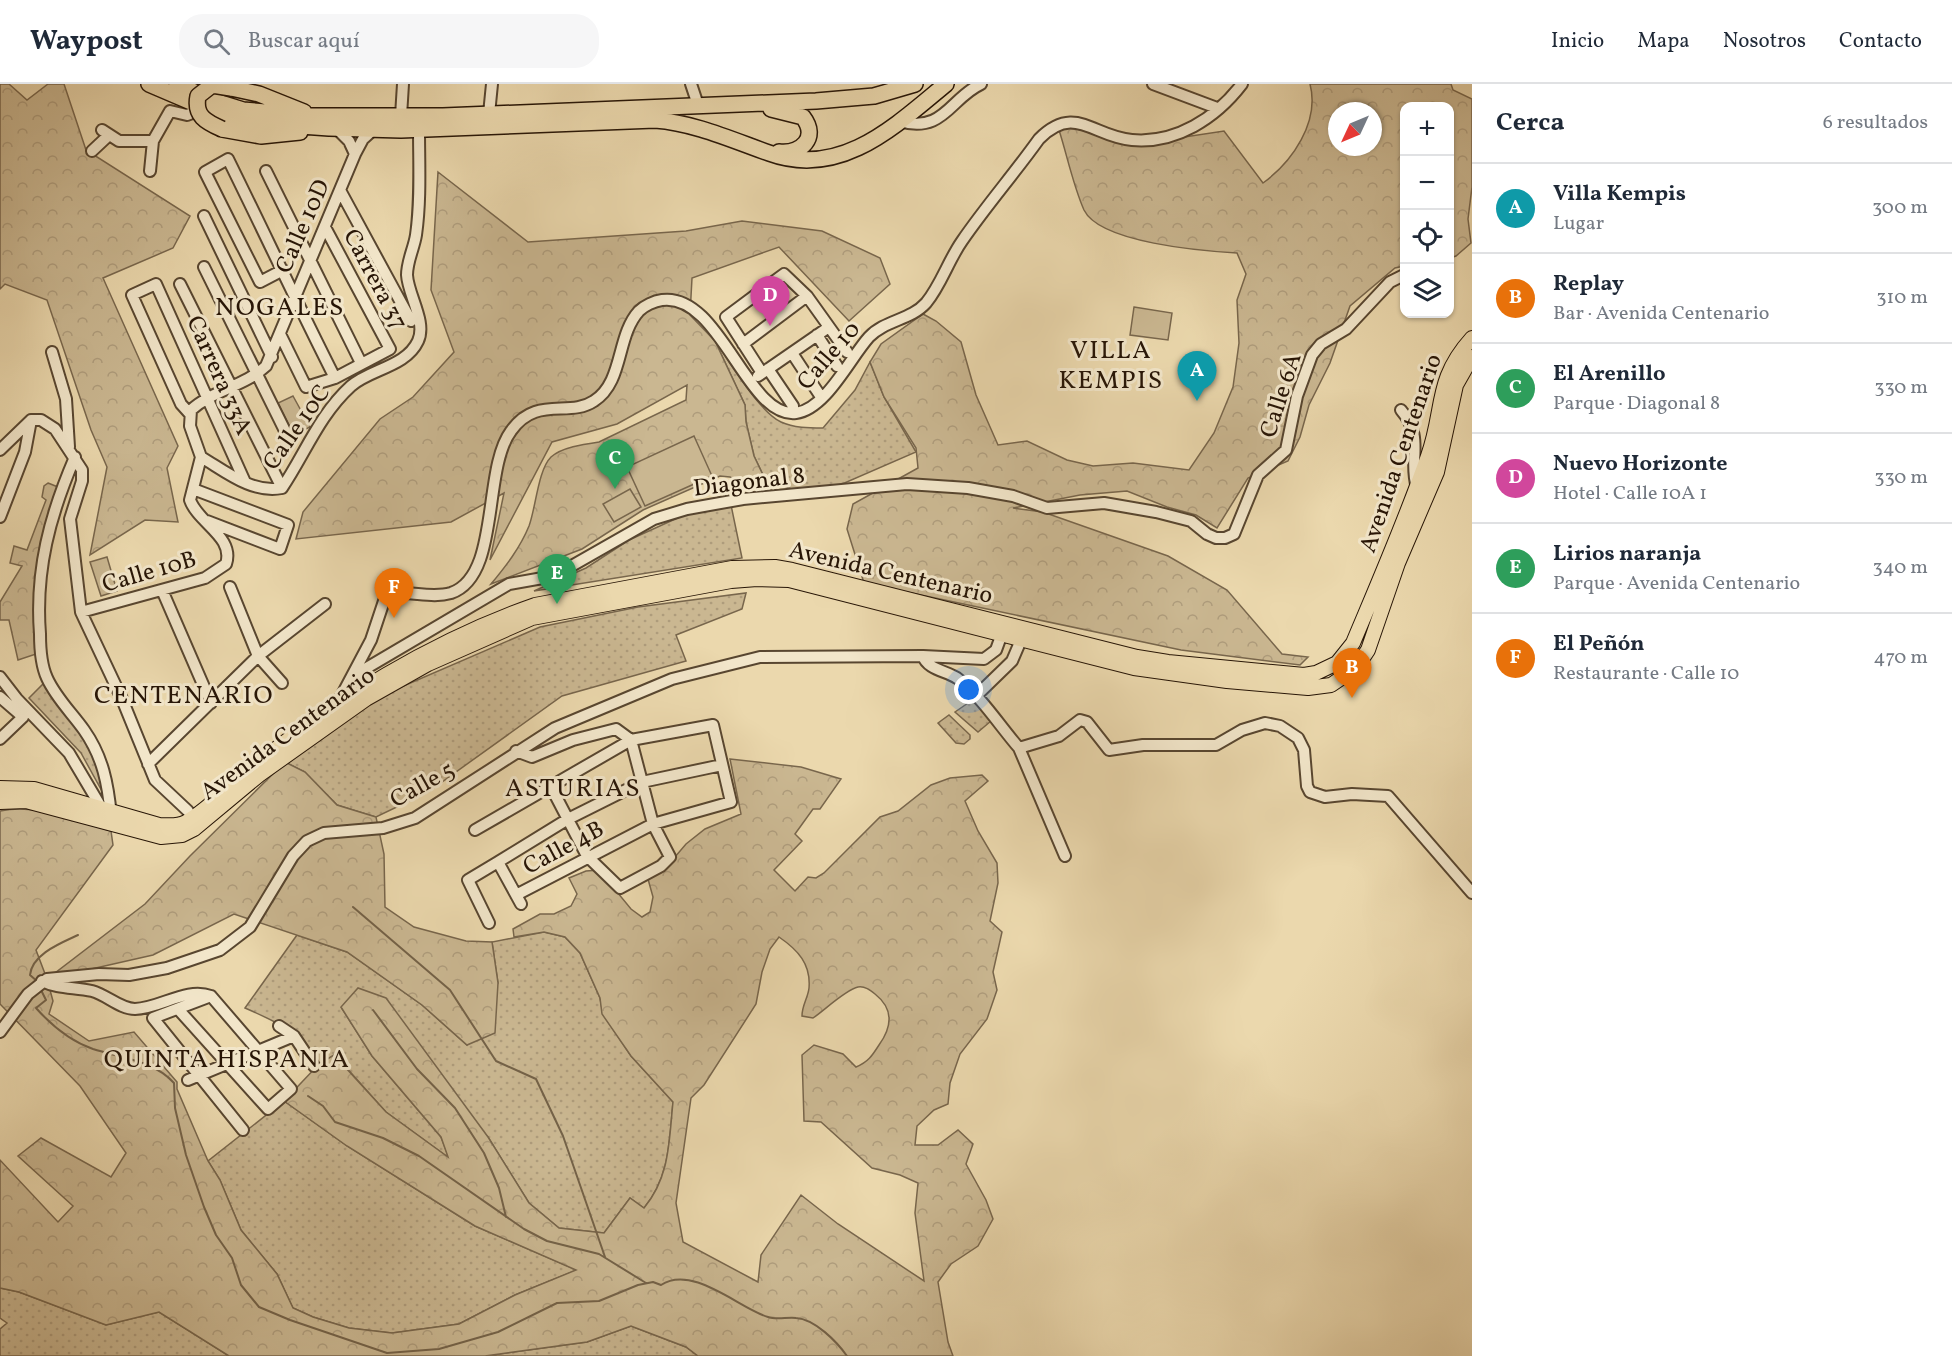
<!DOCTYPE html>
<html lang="es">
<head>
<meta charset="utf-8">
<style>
  body { margin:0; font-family:Vollkorn,serif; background:#f6f6f7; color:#1f2937 }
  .controls { position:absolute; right:18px; top:18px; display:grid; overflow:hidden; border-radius:12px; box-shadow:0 2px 4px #0004 }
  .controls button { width:54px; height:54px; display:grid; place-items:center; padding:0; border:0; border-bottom:2px solid #e0e1e3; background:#fff; color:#1f2937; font:30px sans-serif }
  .compass { position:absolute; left:1328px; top:18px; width:54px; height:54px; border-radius:50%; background:#fff; box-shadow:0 2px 4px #0004; rotate:226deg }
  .you { position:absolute; left:969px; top:606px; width:21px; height:21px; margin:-15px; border:4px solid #fff; border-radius:50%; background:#1a73e8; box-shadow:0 0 0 9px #1a73e833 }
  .badge { display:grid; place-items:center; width:39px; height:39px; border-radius:50%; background:#ea580c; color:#fff; font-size:20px; font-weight:700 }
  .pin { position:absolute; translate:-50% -50px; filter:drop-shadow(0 2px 3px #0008) }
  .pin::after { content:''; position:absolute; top:32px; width:21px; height:18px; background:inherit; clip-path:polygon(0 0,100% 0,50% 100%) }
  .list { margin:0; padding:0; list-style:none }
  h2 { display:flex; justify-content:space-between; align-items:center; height:78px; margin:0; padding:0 24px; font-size:26px }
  h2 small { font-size:20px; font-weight:400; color:#747a83 }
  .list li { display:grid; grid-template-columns:39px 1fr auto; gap:18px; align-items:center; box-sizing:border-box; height:90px; padding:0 24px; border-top:2px solid #e0e1e3 }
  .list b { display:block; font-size:22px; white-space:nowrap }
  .list p { margin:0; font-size:20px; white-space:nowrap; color:#747a83 }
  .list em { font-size:20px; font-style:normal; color:#747a83 }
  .icon { flex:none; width:33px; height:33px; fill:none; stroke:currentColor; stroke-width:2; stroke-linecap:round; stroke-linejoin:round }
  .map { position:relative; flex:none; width:1472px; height:1272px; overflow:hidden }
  header { display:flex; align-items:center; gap:36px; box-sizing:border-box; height:84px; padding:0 30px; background:#fff; border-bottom:2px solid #e0e1e3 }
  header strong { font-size:28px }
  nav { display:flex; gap:33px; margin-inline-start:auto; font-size:21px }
  .search { width:420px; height:54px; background:#f6f6f7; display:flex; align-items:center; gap:15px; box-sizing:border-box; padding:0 21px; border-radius:24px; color:#747a83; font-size:22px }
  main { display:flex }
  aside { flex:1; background:#fff }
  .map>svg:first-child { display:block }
  .grass { fill:url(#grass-dots); stroke:#78664c; stroke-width:1.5 }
  .forest { fill:url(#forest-crowns); stroke:#78664c; stroke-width:1.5; fill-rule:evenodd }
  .pitch { fill:#cab791; stroke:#78664c; stroke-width:1.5 }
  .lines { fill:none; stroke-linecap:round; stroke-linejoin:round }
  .stream { stroke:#746248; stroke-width:2 }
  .minor-casing { stroke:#584630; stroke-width:14 }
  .major-casing { stroke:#271506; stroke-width:16 }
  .highway-casing { stroke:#271506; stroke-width:18 }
  .minor { stroke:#f2e6ca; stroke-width:10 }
  .major { stroke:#ebd8ad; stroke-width:14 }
  .highway { stroke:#ebd8ad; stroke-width:15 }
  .highway-bridge-casing { stroke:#271506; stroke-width:18; stroke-linecap:butt }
  .highway-bridge { stroke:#ebd8ad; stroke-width:15 }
  .labels { text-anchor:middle; stroke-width:6; stroke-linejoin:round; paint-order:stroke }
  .street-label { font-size:24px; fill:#271506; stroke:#f2e6ca }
  .neighbourhood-label { font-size:26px; letter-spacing:1.5px; fill:#271506; stroke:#f2e6ca }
</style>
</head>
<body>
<header>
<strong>Waypost</strong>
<div class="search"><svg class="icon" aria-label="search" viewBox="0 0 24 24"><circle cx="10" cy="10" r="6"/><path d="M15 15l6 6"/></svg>Buscar aquí</div>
<nav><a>Inicio</a><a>Mapa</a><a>Nosotros</a><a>Contacto</a></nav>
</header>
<main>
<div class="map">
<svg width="1472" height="1272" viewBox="0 0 1472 1272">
  <defs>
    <pattern id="grass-dots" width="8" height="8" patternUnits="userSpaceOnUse" patternTransform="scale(1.5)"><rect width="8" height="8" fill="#cab791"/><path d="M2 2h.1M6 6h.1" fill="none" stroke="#ae9c7c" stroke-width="1.8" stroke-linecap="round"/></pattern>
    <pattern id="forest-crowns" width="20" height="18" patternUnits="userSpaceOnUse" patternTransform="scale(1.5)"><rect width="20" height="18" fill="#cab791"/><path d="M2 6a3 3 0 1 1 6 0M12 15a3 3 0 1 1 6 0" fill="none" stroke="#ae9c7c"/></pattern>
  </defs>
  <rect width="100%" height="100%" fill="#ebd8ad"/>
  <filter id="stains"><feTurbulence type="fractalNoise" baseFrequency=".00333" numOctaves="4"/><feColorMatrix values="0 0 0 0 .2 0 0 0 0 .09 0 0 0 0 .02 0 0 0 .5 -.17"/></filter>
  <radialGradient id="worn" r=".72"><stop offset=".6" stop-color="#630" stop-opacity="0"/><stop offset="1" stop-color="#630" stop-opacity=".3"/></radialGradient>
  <!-- grass -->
  <path class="grass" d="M 715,257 C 731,278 758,327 781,338 C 794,344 809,344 823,344 L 855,306 L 870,278 L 884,313 L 916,368 L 833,404 L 797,407 L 765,395 L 754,372 L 746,338 L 745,321 Z
    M 731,421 L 742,474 L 534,507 L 586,484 L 629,456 L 684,431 Z
    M 746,509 L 742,525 L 676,551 L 686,577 L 562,612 L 428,708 L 376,733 L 337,721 L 305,688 L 285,678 L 378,613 L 540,543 L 638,523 Z
    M 44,599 L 97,674 L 103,709 L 81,669 L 29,614 Z
    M 974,615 L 991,637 L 978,648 L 955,628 Z
    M 949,631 L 970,651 L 970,655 L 964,660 L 956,659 L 938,639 Z
    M 544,848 L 565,853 L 580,869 L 600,914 L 603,930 L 631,972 L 673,1018 C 669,1057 670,1093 644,1124 L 630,1114 L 604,1149 L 559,1144 L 529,1119 L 488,1053 L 341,923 L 372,972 L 441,1053 L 449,1074 L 386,1028 L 335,971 L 319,980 C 297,947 282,940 245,924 L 297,851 L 347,868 L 422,921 L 467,961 L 498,899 L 492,858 Z
    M 284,1017 L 347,1062 L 475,1142 L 577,1186 L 515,1211 L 459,1240 L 392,1249 L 349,1244 L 313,1233 L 293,1224 L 277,1190 L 241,1146 L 220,1096 L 208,1077 Z
    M 0,1204 L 19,1208 L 106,1241 L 159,1228 L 229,1272 L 0,1272 L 0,1245 L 7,1239 L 0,1234 Z
    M 631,1242 L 686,1263 L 698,1272 L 485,1272 L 587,1258 Z"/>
  <!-- forest -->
  <path class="forest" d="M 0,0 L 9,0 L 27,16 L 48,0 L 64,0 L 86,66 L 190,132 L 173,164 L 103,194 L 178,362 L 167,384 L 178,438 L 145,436 L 90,471 L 107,383 L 91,346 L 47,216 L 5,200 L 0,205 Z
    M 1310,0 L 1451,0 L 1453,6 L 1472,15 L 1472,103 L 1468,135 L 1471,159 L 1456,172 L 1450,174 L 1450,22 L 1404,22 L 1404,182 L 1395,184 L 1350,222 L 1330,279 L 1309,321 L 1300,353 L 1288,377 L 1248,394 L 1217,444 L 1196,431 L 1167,423 L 1127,407 L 1080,411 L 1013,424 L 1043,428 L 1168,472 L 1227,506 L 1282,570 L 1308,573 L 1300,581 L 1181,566 L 864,499 L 847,445 L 853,420 L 918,384 L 916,364 L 884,313 L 870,278 L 881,260 L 923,230 L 936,237 L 961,258 L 976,311 L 998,361 L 1027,357 L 1067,376 L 1093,382 L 1133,379 L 1189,386 L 1214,349 L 1233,303 L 1239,259 L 1237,216 L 1246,190 L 1237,169 C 1203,167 1100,159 1084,126 C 1073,101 1067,71 1059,46 L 1078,41 L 1158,57 L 1224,47 L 1263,99 C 1292,78 1320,38 1310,0 ZM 1337,27 L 1373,27 L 1373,63 L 1337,63 Z
    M 438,88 L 528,158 L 686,147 L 742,137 L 822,147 L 880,174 L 890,200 L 849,237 L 779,163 L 692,194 L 690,231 L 715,257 L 745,321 L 746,338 L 754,372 L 765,395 L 781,402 L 760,408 L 730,393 L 720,392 L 643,426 L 582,465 L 491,500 C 506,482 520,464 529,442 C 536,423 538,386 551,373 C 562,363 585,360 599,358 L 686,316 L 687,301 L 617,340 L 552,358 L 490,476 L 504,409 L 451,438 L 296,455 L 303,428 L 380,335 L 413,313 L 454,268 L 431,206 Z
    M 48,399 L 58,403 C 37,465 30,505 36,570 L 18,576 L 9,536 L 0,536 L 0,518 L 22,482 L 10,479 L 14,462 L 27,466 L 46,416 L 42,413 L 44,402 Z
    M 730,675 L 801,683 L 841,695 L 820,725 L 813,725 L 795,750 L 802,757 L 774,786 L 795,807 L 808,793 L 816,794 L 824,789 L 880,733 L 898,727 L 931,701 L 950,694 L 982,691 L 988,697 L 965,717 L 978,747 L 997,779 L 998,799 L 990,837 L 1002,848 L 993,888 L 997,906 L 987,935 L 960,970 L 950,999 L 948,1020 L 934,1026 L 917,1042 L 915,1061 L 938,1061 L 958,1046 L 973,1060 L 966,1080 L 986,1116 L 993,1135 L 978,1162 L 951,1180 L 938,1198 L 948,1258 L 953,1272 L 698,1272 L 686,1263 L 631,1242 L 587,1258 L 485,1272 L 229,1272 L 159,1228 L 106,1241 L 19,1208 L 0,1204 L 0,1076 L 58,1138 L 73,1122 L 18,1072 L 41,1054 L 111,1093 L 126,1069 L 80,1002 L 0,920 L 0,727 C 37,719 75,736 111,747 L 113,761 L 36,866 L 47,895 L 145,820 L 190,772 L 285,678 L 305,688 L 337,721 L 376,733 L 384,770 L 385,823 L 414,843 L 466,857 L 492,858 L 498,899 L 495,949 L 467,961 L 422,921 L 347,868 L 234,830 L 153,871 L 47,895 L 53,917 L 49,930 L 89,957 L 134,948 L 177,998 L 177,1005 L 208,1077 L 220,1096 L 241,1146 L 277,1190 L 293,1224 L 313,1233 L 349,1244 L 392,1249 L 459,1240 L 515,1211 L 576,1186 L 475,1142 L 347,1062 L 284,1017 L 319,980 L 334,971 L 386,1028 L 448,1073 L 441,1053 L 372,972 L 341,923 L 358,904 L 386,914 L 488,1053 L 529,1119 L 559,1144 L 604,1149 L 630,1114 L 644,1124 C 670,1093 669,1057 673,1018 L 631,972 L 602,930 L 600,914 L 580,869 L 565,853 L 544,848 L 514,853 L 513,845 L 540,830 L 554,830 L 571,822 L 577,810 L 569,794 L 586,787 L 599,786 L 631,825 L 642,833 L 650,828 L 653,813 L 648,795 L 669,780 L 686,760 L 705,745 L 741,730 ZM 779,853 C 798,866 811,880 809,904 C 808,914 802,921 802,932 L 813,934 C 825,926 845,906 858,903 C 865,902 870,906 875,910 C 894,925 892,943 879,961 C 872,972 868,978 856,983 L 843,970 L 814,961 L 802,971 L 804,1037 L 821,1038 L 872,1084 L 900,1091 L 918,1099 L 915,1129 L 924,1197 L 838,1140 L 801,1111 L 761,1171 L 758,1198 L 683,1158 L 676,1119 L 691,1014 L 704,1001 L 756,920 L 762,888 L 770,865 Z"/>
  <!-- pitch -->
  <path class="pitch" d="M 1134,223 L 1172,229 L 1168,256 L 1130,251 Z
    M 293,312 L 310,343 L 294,351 L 278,319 Z
    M 694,352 L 712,392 L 645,422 L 627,383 Z
    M 630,405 L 641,423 L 614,438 L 603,420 Z
    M 107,473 L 117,507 L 101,512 L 90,478 Z"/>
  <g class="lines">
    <!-- stream -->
    <path class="stream" d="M 353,823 L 450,906 L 496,977 L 536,995 L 563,1052 L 605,1173
      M 38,898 L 30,891 C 32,870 61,859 78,851
      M 40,904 L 46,916 L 36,924 C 52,942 70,957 93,965 C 121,974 153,976 174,999 L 175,1024 L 186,1071 L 204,1123 L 216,1151 L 232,1174 L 241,1201 L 259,1223 L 290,1236 L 387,1269 L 439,1265 L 498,1248 L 557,1219 L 599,1217 L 638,1201 L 653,1198 L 661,1201 C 693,1180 740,1225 768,1233 C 776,1236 787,1233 796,1234 C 815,1235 837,1258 847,1272
      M 373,926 L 417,985 L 455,1024 L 484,1069 L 499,1104 L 506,1133
      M 308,1012 L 323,1022 L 335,1038 L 383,1054 L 419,1072 L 524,1145 L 547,1157 L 599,1170 L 646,1199"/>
    <!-- minor casing -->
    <g class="minor-casing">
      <path id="minor" d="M 691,0 L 698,21
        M 1153,0 L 1217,24
        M 489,30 L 492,0
        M 401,32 L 403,0
        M 899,37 C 944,50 950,14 981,0
        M 337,45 L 349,57 L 355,70
        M 102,46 L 119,57 L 153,57
        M 92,67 L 108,52
        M 150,87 L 153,57 L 170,27 L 187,31 L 203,25
        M 266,87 L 361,279
        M 341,108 L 411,237
        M 204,132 L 272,273
        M 204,183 L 290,357
        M 283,186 L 260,198 L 205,88 L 228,75 C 264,148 298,221 335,294
        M 180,200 L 282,404
        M 280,250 L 306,303 L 335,294 L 390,265 L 326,145
        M 817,251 L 837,282
        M 743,260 L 807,212
        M 52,268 L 66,315 L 69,363
        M 792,269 L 821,313
        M 768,285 L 793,322
        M 762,289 L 726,233 L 784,190 L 807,212 L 847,268
        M 758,292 L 829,243
        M 1401,326 C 1425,354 1408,374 1417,404
        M 190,330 L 181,320 L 132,211 L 156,200 L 245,398
        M 31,336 L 41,336 L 55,345 L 82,386 L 82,397 L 70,435 L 81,528 L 122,615 L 155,696 L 188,727
        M 0,366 L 31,336
        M 75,373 C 50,431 35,486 40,550 C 40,564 41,581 47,594 C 56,614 72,629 84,646 C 103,673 108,700 111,732
        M 201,373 C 225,387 252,410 282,404 C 305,370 319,331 351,302 C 370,285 406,283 418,257 C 427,238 408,211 407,191 C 407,177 414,164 416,151 C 421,116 419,80 419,45
        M 193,405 L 288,441 L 280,465 L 207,437
        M 0,433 L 25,368 L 31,336
        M 230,503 L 258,572 L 282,599
        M 162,506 L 211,619
        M 81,528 L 205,494 L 226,480 C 235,453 198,439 190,416 L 201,373 L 190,342 L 191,326 C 213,306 245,302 266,282 L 355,70 L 363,55 L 374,45
        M 923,572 C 927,585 946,587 957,594 C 981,612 999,641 1019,664 L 1059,652 L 1080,636 L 1087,638 L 1109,666 L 1143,661 L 1216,661 L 1242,646 L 1265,639 L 1280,642 L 1298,654 L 1304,666 L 1307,702 L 1310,708 L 1325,713 L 1352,710 L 1388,712 L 1472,809
        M 353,592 L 509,500 L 554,492 L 654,435 L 687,425 L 743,415 L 907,400 L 968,404 L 1013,412 L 1047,424 L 1104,419 L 1156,428 L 1191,437 L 1207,450 L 1216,454 L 1225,454 L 1234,450 L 1258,391 L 1286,366 L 1297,312 L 1312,271 L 1321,260 L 1346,245 L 1390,198 L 1404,191
        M 0,593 L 17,615 L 69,669 L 101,723
        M 976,612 L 1012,577 L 1024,549
        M 0,613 L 23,633 L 0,655
        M 336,622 L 371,556 L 384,517 L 390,510 C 409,506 431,515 451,509 C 501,492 482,386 511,347 C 536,311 569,334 594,317 C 624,298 616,252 639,227 C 644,222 654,217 662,216 C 720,208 747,335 796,329 C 826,325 850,274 869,253 C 885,236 911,236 926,219 C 941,201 948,177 962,157 C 986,122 1014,90 1039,55 C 1075,19 1093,53 1132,56 C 1176,60 1216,34 1242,0
        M 1019,664 L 1065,772
        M 516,667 L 532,673 L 573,656 L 616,645 L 631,656 L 653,740 L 670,773 L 661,782 L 620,804 L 587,772 L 550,701
        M 148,680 L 258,572 L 325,520
        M 475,746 L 631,656 L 713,641 L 731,718 L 653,740 L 516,811
        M 521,820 L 498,778 L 568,735 L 642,698 L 722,681
        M 489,839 L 468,796 L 498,778
        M 42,897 C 58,905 75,903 92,907 C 107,911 120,925 135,925 C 161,924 186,903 211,912 L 291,1005 L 268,1025 L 178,925
        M 211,912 L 153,934 L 243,1046
        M 279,942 L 294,952 L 314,982
        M 0,948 L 28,910 L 47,895 L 99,890 L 129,891 L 167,884 L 220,866 L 250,843 L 293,772 L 307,757 L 324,749 L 383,744 L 415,734 L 555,644 L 672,595 L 760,573 L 923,572 L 984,575 L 996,566 L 1004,544
        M 188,996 L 294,952"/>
    </g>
    <!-- major casing -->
    <g class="major-casing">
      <path id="major" d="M 0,704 L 34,705 L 159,741 C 168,741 177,743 186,738 C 211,724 233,698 256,680 C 339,615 435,556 535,521 L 732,484 L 775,483 L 792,486 L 1137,573 L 1168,578 L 1304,591 L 1316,589 L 1337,579 L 1353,559 C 1379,497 1406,435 1428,372 C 1445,324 1434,296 1472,254
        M 0,718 L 26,717 L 161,753 L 182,751 L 194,745 L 259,691 L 366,615 L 428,580 L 532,534 L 731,497 L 757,495 L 789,496 L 1134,584 L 1227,597 L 1308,604 L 1331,601 L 1356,584 L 1368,566 L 1398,479 L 1437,388 L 1456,301 L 1472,273"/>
    </g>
    <!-- highway casing -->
    <g class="highway-casing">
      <path id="highway" d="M 149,0 L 224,32 L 259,39 L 329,44 L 401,46 L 655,36 C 695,39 732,56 769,69 C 840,95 894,43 946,0
        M 177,0 L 214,17 L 243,26 L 312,32 L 443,32 L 816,17 L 874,12 L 915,0
        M 231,4 L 259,10 L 304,28
        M 771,25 L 803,33 C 819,54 801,70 779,68
        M 222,45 L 261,52 L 300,48"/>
    </g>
    <!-- minor -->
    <use href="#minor" class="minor"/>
    <!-- major -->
    <use href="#major" class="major"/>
    <!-- highway -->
    <use href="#highway" class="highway"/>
    <!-- highway-bridge casing -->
    <g class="highway-bridge-casing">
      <path id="highway-bridge" d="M 222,45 C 206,38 194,32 198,12 L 212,1 L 231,4"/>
    </g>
    <!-- highway-bridge -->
    <use href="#highway-bridge" class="highway-bridge"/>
  </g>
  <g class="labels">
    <!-- street labels -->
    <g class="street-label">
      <text transform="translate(302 142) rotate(-66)" y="8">Calle 10D</text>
      <text transform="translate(376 195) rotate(62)" y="8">Carrera 37</text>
      <text transform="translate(828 271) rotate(-49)" y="8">Calle 10</text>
      <text transform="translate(220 291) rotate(66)" y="8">Carrera 33A</text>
      <text transform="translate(1280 311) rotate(-72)" y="8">Calle 6A</text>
      <text transform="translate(296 343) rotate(-55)" y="8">Calle 10C</text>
      <text transform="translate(1400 369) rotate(-71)" y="8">Avenida Centenario</text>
      <text transform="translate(749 397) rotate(-7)" y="8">Diagonal 8</text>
      <text transform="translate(149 487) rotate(-16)" y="8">Calle 10B</text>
      <text transform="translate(891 488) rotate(13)" y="8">Avenida Centenario</text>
      <text transform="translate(287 649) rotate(-36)" y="8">Avenida Centenario</text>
      <text transform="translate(422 700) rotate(-29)" y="8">Calle 5</text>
      <text transform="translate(563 763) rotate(-28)" y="8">Calle 4B</text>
    </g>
    <!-- neighbourhood labels -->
    <g class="neighbourhood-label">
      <text x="280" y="231">NOGALES</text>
      <text x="1111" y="274">VILLA<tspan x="1111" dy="30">KEMPIS</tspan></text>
      <text x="184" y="619">CENTENARIO</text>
      <text x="573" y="712">ASTURIAS</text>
      <text x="227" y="983">QUINTA HISPANIA</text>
    </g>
  </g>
  <rect width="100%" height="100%" filter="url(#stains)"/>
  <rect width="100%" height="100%" fill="url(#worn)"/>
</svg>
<div class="controls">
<button>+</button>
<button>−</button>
<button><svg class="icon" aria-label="locate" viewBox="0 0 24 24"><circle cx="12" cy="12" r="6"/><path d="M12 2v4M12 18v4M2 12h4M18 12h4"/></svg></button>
<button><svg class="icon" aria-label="layers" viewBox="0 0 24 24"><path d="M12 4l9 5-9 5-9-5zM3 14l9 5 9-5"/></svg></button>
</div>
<svg class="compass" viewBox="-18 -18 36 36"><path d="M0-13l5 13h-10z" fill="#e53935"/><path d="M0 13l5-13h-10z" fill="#747a83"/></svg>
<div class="you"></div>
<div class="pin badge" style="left:1197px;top:317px;background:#0f9aa8">A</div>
<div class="pin badge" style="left:1352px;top:614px;background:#e8710a">B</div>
<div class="pin badge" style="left:615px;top:405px;background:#2e9e5b">C</div>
<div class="pin badge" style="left:770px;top:242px;background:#d1479c">D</div>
<div class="pin badge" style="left:557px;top:520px;background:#2e9e5b">E</div>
<div class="pin badge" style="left:394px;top:534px;background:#e8710a">F</div>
</div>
<aside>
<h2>Cerca<small>6 resultados</small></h2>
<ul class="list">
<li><span class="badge" style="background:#0f9aa8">A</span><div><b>Villa Kempis</b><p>Lugar</p></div><em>300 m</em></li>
<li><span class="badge" style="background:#e8710a">B</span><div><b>Replay</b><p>Bar · Avenida Centenario</p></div><em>310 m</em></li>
<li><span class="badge" style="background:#2e9e5b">C</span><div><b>El Arenillo</b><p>Parque · Diagonal 8</p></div><em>330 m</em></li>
<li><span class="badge" style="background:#d1479c">D</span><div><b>Nuevo Horizonte</b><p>Hotel · Calle 10A 1</p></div><em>330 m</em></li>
<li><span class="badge" style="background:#2e9e5b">E</span><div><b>Lirios naranja</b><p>Parque · Avenida Centenario</p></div><em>340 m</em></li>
<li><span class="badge" style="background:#e8710a">F</span><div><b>El Peñón</b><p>Restaurante · Calle 10</p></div><em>470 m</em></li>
</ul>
</aside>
</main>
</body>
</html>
